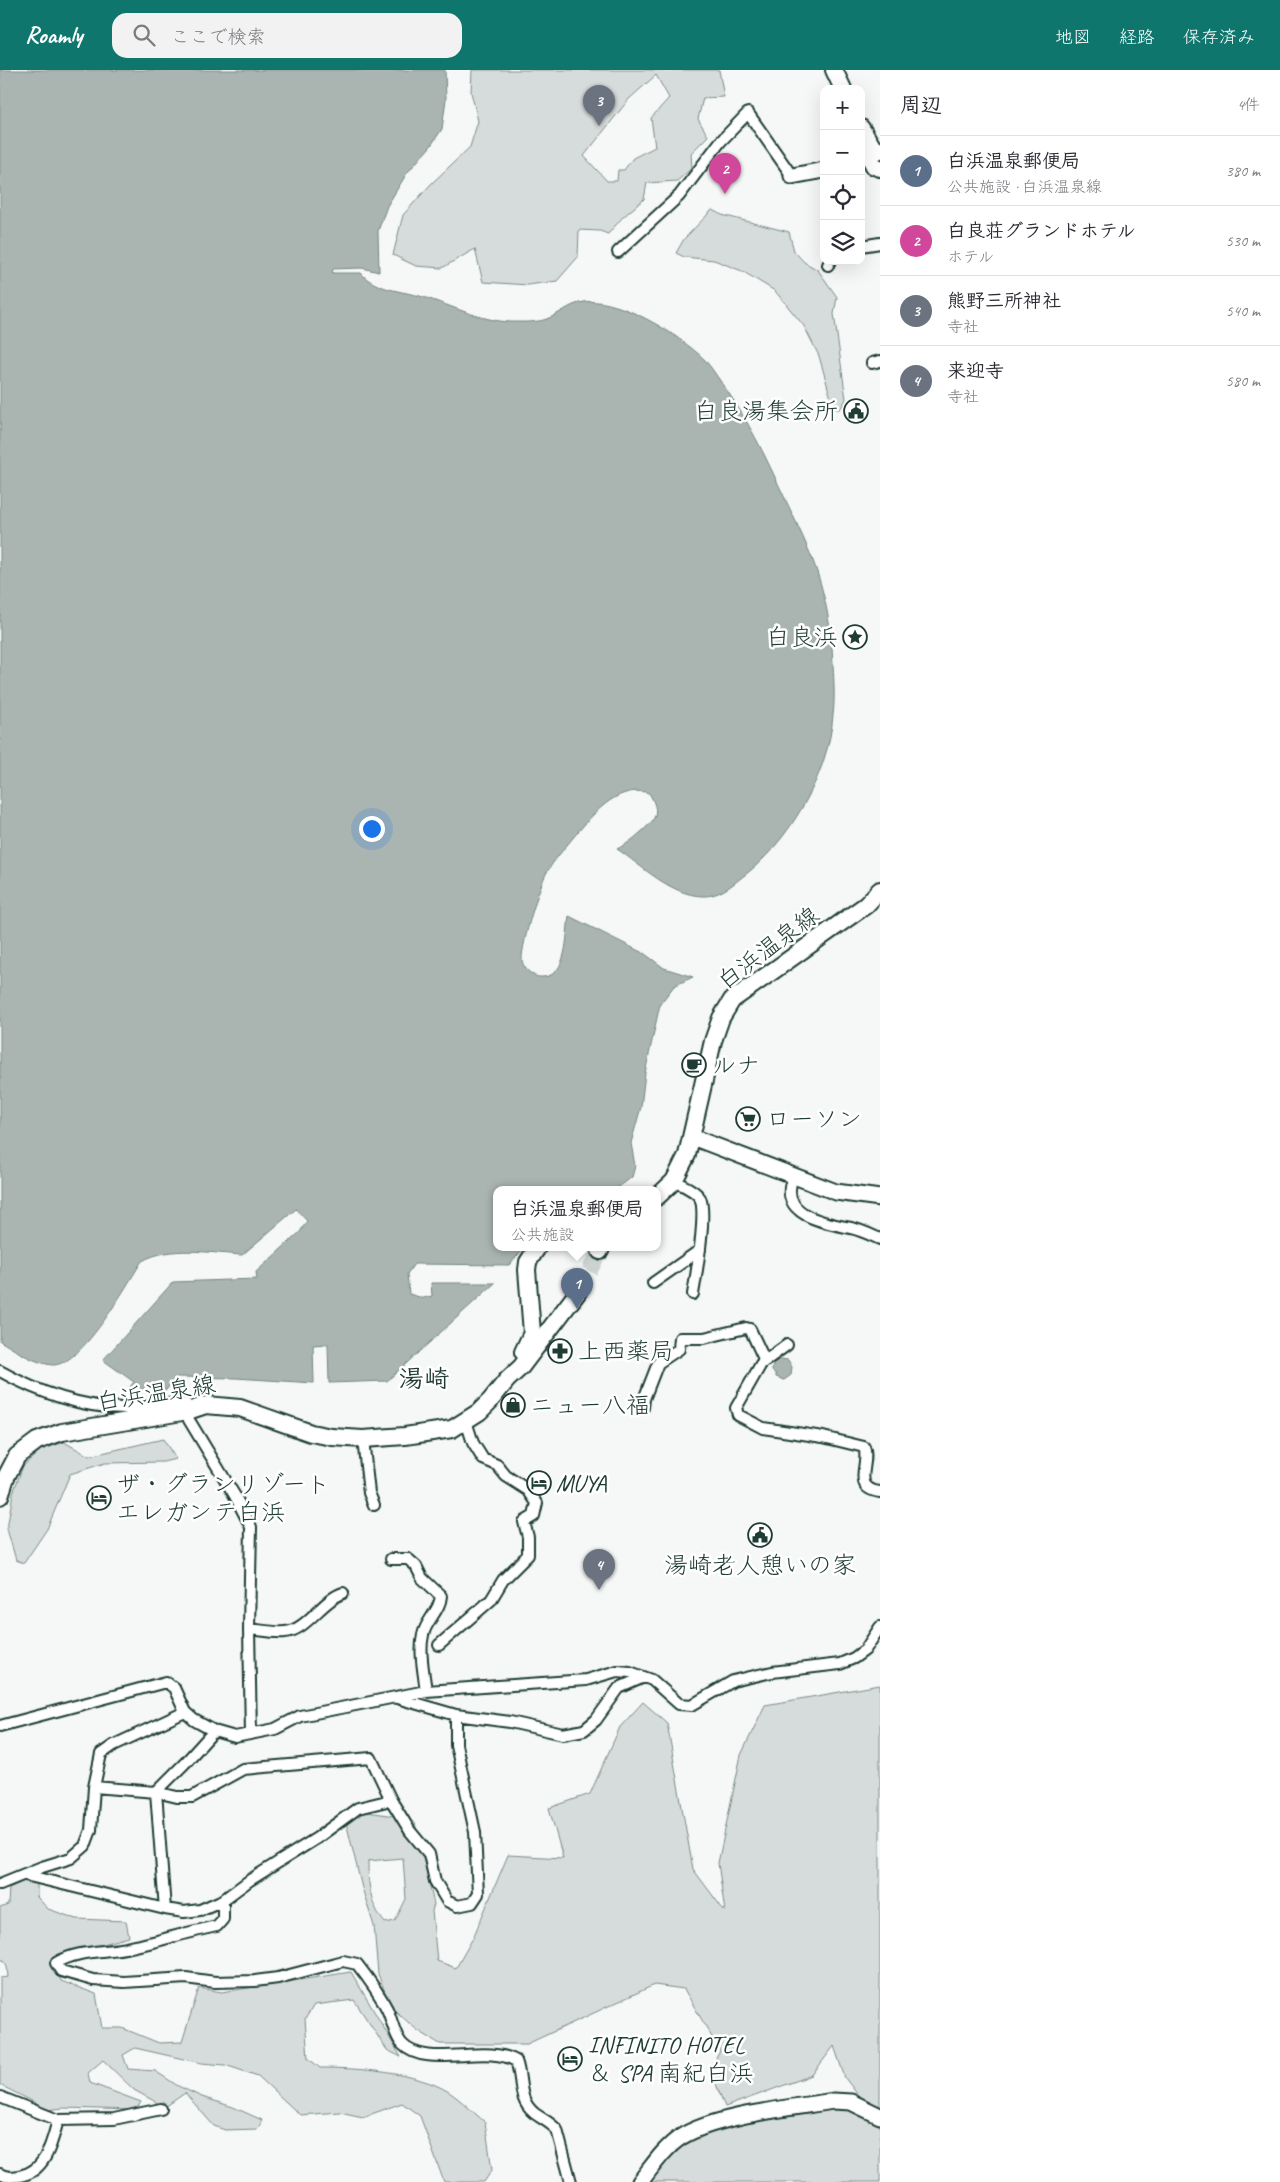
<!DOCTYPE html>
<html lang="ja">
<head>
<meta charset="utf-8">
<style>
  body { margin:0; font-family:Caveat,"Klee One",sans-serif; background:#f2f2f3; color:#2b2b33 }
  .controls { position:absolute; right:15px; top:15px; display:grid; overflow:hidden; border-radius:10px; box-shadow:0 5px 20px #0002 }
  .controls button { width:45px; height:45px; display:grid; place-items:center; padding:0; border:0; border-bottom:1px solid #e1e1e2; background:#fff; color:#2b2b33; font:25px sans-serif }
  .you { position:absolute; left:371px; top:758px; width:18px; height:18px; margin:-12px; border:4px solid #fff; border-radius:50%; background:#1a73e8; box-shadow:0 0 0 8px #1a73e833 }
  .badge { display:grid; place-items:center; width:32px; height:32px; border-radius:50%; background:#0f766e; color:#fff; font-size:16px; font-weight:700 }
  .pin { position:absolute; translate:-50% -41px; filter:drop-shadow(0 1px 2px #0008) }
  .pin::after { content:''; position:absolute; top:26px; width:18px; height:15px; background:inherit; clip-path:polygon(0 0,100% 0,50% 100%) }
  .popup { position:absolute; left:493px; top:1116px; width:168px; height:65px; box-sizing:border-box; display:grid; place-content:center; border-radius:10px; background:#fff; filter:drop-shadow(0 1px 4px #0005); font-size:16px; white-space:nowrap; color:#7c7c81 }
  .popup b { font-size:19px; color:#2b2b33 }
  .popup::after { content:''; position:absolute; left:50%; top:100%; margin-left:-10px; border:10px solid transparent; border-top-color:#fff }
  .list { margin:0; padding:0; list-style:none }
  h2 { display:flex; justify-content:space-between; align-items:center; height:65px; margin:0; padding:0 20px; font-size:21px }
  h2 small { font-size:16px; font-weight:400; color:#7c7c81 }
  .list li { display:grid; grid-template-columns:32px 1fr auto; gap:15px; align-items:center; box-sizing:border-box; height:70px; padding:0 20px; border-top:1px solid #e1e1e2 }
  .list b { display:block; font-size:19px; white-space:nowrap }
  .list p { margin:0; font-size:16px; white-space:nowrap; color:#7c7c81 }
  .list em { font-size:16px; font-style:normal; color:#7c7c81 }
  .icon { flex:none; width:28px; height:28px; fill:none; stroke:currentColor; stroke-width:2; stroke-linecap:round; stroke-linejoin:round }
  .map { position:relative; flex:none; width:880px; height:2112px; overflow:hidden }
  header { display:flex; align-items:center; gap:30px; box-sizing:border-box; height:70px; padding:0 25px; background:#0f766e; color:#fff }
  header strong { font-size:24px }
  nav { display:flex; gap:28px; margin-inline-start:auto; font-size:18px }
  .search { width:350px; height:45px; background:#f2f2f3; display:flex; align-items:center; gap:12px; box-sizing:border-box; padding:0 18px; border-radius:15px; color:#7c7c81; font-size:19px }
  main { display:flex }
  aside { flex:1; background:#fff }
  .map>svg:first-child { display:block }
  .green { fill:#d6dcdb; stroke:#7a8c88; fill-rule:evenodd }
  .water { fill:#aab5b1; stroke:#72857f }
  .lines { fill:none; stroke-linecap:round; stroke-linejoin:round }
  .primary-tunnel { stroke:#cbd2d0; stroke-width:16; stroke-dasharray:16 8; stroke-linecap:butt }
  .street-casing { stroke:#1f3d34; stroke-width:14 }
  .secondary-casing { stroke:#1f3d34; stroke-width:19 }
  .primary-casing { stroke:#1f3d34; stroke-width:20 }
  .street { stroke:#fff; stroke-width:10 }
  .secondary { stroke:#fff; stroke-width:15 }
  .primary { stroke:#fff; stroke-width:16 }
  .labels { text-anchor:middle; stroke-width:5; stroke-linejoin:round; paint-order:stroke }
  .poi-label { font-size:24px; fill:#1f3d34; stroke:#fff; text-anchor:start }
  .street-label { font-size:24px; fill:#1f3d34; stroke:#fff }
  .neighbourhood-label { font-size:25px; font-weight:bold; fill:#1f3d34; stroke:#fff }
</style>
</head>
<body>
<header>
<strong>Roamly</strong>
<div class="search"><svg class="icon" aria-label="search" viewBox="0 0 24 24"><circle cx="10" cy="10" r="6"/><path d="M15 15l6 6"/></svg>ここで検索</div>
<nav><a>地図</a><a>経路</a><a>保存済み</a></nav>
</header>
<main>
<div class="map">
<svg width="880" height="2112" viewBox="0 0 880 2112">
  <rect width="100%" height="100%" fill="#f6f7f7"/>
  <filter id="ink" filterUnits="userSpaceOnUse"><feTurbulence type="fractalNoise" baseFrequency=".02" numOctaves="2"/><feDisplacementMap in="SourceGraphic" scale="10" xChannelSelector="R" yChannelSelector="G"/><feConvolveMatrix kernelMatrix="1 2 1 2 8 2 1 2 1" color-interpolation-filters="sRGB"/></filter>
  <g filter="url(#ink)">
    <!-- green -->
    <path class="green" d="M 472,0 L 719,0 L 724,27 L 703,28 L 698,49 L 708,66 L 691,83 L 692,98 L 677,111 L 647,113 L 644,129 L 622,148 L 608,164 L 600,161 L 579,160 L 578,187 L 557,211 L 528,215 L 483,212 L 475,179 L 442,198 L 416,196 L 393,185 L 403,145 L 431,114 L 470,77 L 478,51 L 471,22 ZM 656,5 L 669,28 L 651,48 L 655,77 L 633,88 L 624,100 L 618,100 L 617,111 L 607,111 L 584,86 L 629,29 Z
      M 712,140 L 722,145 L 789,162 L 794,181 L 804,192 L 818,200 L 837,227 L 834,244 L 846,329 L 840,339 L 834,339 L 819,286 L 804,256 L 775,221 L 742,201 L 714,190 L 684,187 L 676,183 L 684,169 Z
      M 163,1369 L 176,1389 L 163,1392 L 105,1393 L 70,1404 L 47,1459 L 24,1493 L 16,1490 L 7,1459 L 13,1423 L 23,1396 L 41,1380 L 64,1372 L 89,1386 Z
      M 880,1615 L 880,2039 L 861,2029 L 845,2008 L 834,1976 L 812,2005 L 725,2037 L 710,1999 L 720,1981 L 684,1919 L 654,1915 L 527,1974 L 440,1974 L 417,1960 L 391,1937 L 378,1904 L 374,1856 L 362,1818 L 346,1752 L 360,1741 L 395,1746 L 415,1753 L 434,1834 L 432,1841 L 437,1891 L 456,1898 L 473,1868 L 508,1785 L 563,1788 L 549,1738 L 590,1724 L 620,1657 L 643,1632 L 667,1653 L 693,1799 L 725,1842 L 718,1793 L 741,1685 L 765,1635 ZM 403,1788 L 406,1829 L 395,1851 L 385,1853 C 370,1835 368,1814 368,1791 Z
      M 25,1811 L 37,1813 L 37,1827 L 48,1839 L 77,1849 L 126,1851 L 129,1867 L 52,1888 L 61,1911 L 96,1924 L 102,1958 L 122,1958 L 159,1973 L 182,1972 L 199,1918 L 222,1922 L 351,1902 L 401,1987 L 387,1980 L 354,1930 L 314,1935 L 305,1949 L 308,1988 L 320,1998 C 357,1998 417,2002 449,2022 C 461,2030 473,2042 485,2052 L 492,2100 L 484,2112 L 444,2112 L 420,2046 L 402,2033 L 363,2047 L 340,2042 L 300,2045 L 258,2006 L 225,1995 L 201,1993 L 135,1978 L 123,1985 L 128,1999 L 155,2001 L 178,2016 L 202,2027 L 233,2037 L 262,2050 L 258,2059 L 225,2060 L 214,2056 L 185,2023 L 165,2037 L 134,2020 L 103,1990 L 88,2003 L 90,2013 L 141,2032 L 136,2040 L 63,2038 L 40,2041 L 36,2033 L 0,2015 L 0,1908 L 8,1907 L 7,1896 L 4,1890 L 0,1890 L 0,1838 L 8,1835 L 9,1818 Z
      M 822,2036 L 851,2037 L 880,2052 L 880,2112 L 645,2112 C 657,2100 669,2083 683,2074 C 718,2051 781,2044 822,2036 Z"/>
    <!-- water -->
    <path class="water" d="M 0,0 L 445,0 L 446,29 L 442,59 L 430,77 L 407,103 L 387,136 L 378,161 L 379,202 L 362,198 L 333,199 L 332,203 L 361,203 C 372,218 399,221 416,225 C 447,233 479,251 511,252 C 522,252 539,253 549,248 C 559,244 568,236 579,233 C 614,223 681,266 705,290 C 711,297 716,305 721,312 C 742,341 758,371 773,403 C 786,431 800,459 812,488 C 825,521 832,560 833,595 C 834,612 835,629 833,645 C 829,704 788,774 741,808 C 730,817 717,827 702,826 C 671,825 642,796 617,779 C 627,774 632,770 640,763 C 656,749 661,743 649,723 C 616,713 591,747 572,769 C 564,779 554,790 547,802 C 539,816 522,873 522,889 C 522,895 527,901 532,904 C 536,907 538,907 543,907 C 568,906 566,865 569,846 L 645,884 L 664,898 L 693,907 L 674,916 L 660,934 L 645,1003 L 641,1037 L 631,1073 L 635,1096 L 632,1107 L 615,1120 L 497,1120 L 497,1178 L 524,1178 L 509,1195 L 414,1194 L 407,1204 L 409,1224 L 423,1228 L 432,1226 L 431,1213 L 495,1213 L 387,1311 L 329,1313 L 328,1274 L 313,1275 L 314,1313 L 236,1308 L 177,1307 L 166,1320 L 129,1318 L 134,1312 L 103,1290 L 173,1212 L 257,1209 L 256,1202 L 300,1162 L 307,1151 L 296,1139 L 242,1185 C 209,1183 171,1175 142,1191 C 127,1214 82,1297 52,1295 C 34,1293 15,1280 0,1271 Z
      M 780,1289 L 788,1290 L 792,1297 L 791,1305 L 784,1310 L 776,1307 L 776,1304 L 772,1301 L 773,1293 Z"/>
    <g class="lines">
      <!-- primary-tunnel -->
      <path class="primary-tunnel" d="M 578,1222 L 600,1181"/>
      <!-- street casing -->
      <g class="street-casing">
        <path id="street" d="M 861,176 L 880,173
          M 618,182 L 679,126 L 720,72 L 748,43 L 792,106
          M 828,195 L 830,191
          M 872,293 L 880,291
          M 793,1107 C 777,1145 824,1153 851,1158 C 861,1160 871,1165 880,1169
          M 674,1111 C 682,1115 695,1120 700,1128 C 707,1142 696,1207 693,1224
          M 653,1213 L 700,1180
          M 787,1275 L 761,1294 L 736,1338 L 738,1345 L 763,1358 L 823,1367 L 864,1377 C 871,1393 850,1418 880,1422
          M 0,1301 C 37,1322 85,1339 128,1338 C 144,1338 161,1335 177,1333 L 186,1334 L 189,1350 L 235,1426 L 251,1457 L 249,1559 L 251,1664
          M 643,1338 L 644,1329 L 658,1293 L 679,1279 L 680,1268 L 704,1268 L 746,1258 L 750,1259 L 765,1291
          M 363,1369 L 369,1423 L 374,1435
          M 391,1489 L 408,1489 L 416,1496 L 422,1508 L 441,1526 C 440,1541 426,1550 423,1565 C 419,1582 424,1604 426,1621
          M 249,1559 C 260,1560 273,1563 285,1562 C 306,1561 322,1530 343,1523
          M 439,1575 L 491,1530 L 503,1510 L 528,1485 L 528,1467 L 524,1452 L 534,1446 L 537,1433 L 528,1420 L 506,1406 L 497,1395 L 483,1389 L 473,1373 L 466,1351
          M 397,1628 L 456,1645 L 510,1652 L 563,1664 L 584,1660 L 596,1650 L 619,1618 L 644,1607
          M 0,1656 L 166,1612 L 174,1618 L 185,1642 L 194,1650 L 214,1661 L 235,1667 L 275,1659 L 300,1646 L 426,1621 L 586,1610 L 617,1601 L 630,1602 L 652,1610 L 679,1634 L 692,1635 L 733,1611 L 772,1602 L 840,1594 L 854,1588 L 865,1580 L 880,1557
          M 94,1717 L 156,1722 L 177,1727 L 192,1727 L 243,1699 L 371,1688 L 391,1730 L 410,1761 L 429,1784 L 435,1811 L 447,1831 L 457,1836 L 472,1833 L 478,1824 L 475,1762 L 456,1675 L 456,1645
          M 156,1722 L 165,1839
          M 156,1722 L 185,1693 L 214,1661
          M 25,1805 L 165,1839 L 184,1842 L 200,1840 L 223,1830 L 250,1810 L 317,1768 L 358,1738 L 391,1730
          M 0,1814 L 42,1797 L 71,1788 L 85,1776 L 91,1760 L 94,1717 L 101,1684 L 114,1675 L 185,1642
          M 223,1830 L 223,1849 L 217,1856 C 188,1862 160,1871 131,1877 C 106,1883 80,1879 56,1893 L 61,1901 L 93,1910 L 124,1912 L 186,1908 L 215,1912 L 255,1911 L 278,1908 L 343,1891 L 357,1894 C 368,1908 379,1923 387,1939 C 392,1949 394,1965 402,1974 C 427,2000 486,1973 516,1991 C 523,2009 517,2029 534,2043 C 542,2049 550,2052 557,2060 L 571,2112
          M 0,2027 L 58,2050 L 114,2049 L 161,2039
          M 0,2104 C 7,2108 12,2107 19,2106 C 46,2102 52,2072 58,2050"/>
      </g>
      <!-- secondary casing -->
      <g class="secondary-casing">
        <path id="secondary" d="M 792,106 L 824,100
          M 692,1067 L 836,1122 L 880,1128
          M 640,2112 C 652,2097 664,2078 681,2067 C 716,2045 791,2038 833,2031 L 851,2032 L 880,2046"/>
      </g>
      <!-- primary casing -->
      <g class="primary-casing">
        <path id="primary" d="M 834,0 L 843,19
          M 861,58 L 875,81
          M 880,80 L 873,83 L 871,90 L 874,96 L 880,98
          M 657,1127 L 674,1111 L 687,1085 L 713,971 L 721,948 L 732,930 L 866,835 L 880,820
          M 600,1181 L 601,1178
          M 523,1282 L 532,1263 L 527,1200 L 528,1192 L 537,1178
          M 0,1426 L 6,1407 L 17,1386 L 37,1371 L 62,1362 L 188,1341 L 206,1335 L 240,1338 L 311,1363 L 332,1367 L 363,1369 L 405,1366 L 452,1359 L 479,1342 L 490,1331 L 507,1310 L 521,1297 L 578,1222"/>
      </g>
      <!-- street -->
      <use href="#street" class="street"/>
      <!-- secondary -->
      <use href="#secondary" class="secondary"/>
      <!-- primary -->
      <use href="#primary" class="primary"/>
    </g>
  </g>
  <!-- icons -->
  <defs>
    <g id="civic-ring" transform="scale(1.25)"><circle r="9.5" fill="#fff" stroke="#1f3d34" stroke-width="1.5"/><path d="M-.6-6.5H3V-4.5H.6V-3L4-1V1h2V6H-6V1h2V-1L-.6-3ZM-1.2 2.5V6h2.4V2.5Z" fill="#1f3d34"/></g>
    <g id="sight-ring" transform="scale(1.25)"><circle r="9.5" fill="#fff" stroke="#1f3d34" stroke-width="1.5"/><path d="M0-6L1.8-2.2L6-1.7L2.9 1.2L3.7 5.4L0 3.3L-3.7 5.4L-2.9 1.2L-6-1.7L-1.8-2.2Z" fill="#1f3d34"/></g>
    <g id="cafe-ring" transform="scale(1.25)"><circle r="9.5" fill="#fff" stroke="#1f3d34" stroke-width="1.5"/><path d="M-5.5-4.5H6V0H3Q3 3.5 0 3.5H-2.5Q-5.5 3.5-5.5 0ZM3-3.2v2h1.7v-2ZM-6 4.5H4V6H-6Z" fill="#1f3d34"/></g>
    <g id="supermarket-ring" transform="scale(1.25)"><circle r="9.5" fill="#fff" stroke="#1f3d34" stroke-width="1.5"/><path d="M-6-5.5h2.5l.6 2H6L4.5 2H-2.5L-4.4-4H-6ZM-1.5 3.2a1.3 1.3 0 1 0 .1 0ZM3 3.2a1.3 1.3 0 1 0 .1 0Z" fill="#1f3d34"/></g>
    <g id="pharmacy-ring" transform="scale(1.25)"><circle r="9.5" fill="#fff" stroke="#1f3d34" stroke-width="1.5"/><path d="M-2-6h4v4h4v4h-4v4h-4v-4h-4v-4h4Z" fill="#1f3d34"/></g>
    <g id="shop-ring" transform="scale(1.25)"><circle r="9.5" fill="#fff" stroke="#1f3d34" stroke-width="1.5"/><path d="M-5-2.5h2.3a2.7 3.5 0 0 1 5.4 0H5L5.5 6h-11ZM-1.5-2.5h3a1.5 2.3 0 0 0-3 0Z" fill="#1f3d34"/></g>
    <g id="hotel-ring" transform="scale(1.25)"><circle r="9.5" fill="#fff" stroke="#1f3d34" stroke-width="1.5"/><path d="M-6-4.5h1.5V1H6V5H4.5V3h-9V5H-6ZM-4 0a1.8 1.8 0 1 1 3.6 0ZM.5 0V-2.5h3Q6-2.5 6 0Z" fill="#1f3d34"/></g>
  </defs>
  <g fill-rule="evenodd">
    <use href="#civic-ring" x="856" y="341"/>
    <use href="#sight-ring" x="855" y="567"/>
    <use href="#cafe-ring" x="694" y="995"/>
    <use href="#supermarket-ring" x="748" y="1049"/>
    <use href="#pharmacy-ring" x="560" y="1281"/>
    <use href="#shop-ring" x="513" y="1335"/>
    <use href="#hotel-ring" x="539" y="1413"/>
    <use href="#hotel-ring" x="99" y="1428"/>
    <use href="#civic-ring" x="760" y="1465"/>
    <use href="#hotel-ring" x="570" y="1989"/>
  </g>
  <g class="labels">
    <!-- poi labels -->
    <g class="poi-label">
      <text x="838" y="349" text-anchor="end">白良湯集会所</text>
      <text x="838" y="575" text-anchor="end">白良浜</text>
      <text x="712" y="1003">ルナ</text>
      <text x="766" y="1057">ローソン</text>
      <text x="578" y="1289">上西薬局</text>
      <text x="530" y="1343">ニュー八福</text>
      <text x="556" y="1421">MUYA</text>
      <text x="116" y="1422">ザ・グランリゾート<tspan x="116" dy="28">エレガンテ白浜</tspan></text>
      <text x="760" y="1503" text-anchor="middle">湯崎老人憩いの家</text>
      <text x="588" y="1983">INFINITO HOTEL<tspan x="588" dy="28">＆ SPA 南紀白浜</tspan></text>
    </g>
    <!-- street labels -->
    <g class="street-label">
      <text transform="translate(768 878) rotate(-37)" y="8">白浜温泉線</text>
      <text transform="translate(156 1323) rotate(-9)" y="8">白浜温泉線</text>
    </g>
    <!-- neighbourhood labels -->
    <g class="neighbourhood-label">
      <text x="424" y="1317">湯崎</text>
    </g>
  </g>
</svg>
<div class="controls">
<button>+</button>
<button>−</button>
<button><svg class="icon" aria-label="locate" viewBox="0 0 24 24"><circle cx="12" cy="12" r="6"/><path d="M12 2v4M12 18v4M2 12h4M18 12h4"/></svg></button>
<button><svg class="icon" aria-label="layers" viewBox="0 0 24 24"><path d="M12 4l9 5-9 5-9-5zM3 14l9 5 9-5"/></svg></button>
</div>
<div class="you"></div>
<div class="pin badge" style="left:577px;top:1239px;background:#5c6f8a">1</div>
<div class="popup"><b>白浜温泉郵便局</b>公共施設</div>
<div class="pin badge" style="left:725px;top:124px;background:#d1479c">2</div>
<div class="pin badge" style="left:599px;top:56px;background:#6b7280">3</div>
<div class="pin badge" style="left:599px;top:1520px;background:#6b7280">4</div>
</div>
<aside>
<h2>周辺<small>4件</small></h2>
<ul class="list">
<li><span class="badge" style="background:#5c6f8a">1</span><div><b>白浜温泉郵便局</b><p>公共施設 · 白浜温泉線</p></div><em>380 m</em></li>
<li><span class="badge" style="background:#d1479c">2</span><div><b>白良荘グランドホテル</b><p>ホテル</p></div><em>530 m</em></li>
<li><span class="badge" style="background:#6b7280">3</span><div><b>熊野三所神社</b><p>寺社</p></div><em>540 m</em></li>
<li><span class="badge" style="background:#6b7280">4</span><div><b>来迎寺</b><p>寺社</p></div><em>580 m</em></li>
</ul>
</aside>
</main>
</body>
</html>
